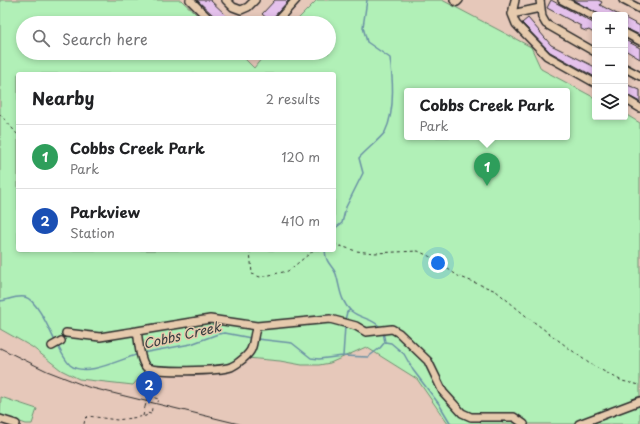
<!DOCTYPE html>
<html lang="en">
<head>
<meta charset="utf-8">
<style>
  body { margin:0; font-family:"Playpen Sans",sans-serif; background:#f2f2f2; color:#202124 }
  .controls { position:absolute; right:12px; top:12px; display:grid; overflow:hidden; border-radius:4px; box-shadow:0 2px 6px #0003 }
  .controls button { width:36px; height:36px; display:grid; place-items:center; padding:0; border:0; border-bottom:1px solid #e0e0e0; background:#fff; color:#202124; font:20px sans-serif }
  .you { position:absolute; left:438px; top:263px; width:14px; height:14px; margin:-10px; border:3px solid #fff; border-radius:50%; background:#1a73e8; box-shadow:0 0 0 6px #1a73e833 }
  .badge { display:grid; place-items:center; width:26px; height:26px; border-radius:50%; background:#0b8043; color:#fff; font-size:13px; font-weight:700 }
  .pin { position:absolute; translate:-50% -33px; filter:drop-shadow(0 1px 2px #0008) }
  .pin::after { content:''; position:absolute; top:21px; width:14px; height:12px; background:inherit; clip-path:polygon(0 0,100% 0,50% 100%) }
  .popup { position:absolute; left:404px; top:88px; width:166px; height:52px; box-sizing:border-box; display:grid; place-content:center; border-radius:4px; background:#fff; filter:drop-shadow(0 1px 3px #0005); font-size:13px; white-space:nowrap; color:#757577 }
  .popup b { font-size:15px; color:#202124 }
  .popup::after { content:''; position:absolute; left:50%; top:100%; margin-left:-8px; border:8px solid transparent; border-top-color:#fff }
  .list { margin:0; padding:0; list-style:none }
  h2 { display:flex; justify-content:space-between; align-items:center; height:52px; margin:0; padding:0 16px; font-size:17px }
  h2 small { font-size:13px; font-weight:400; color:#757577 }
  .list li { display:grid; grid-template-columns:26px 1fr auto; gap:12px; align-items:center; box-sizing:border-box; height:64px; padding:0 16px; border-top:1px solid #e0e0e0 }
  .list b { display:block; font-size:15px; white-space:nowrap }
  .list p { margin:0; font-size:13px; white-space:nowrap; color:#757577 }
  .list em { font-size:13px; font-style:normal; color:#757577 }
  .icon { flex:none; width:22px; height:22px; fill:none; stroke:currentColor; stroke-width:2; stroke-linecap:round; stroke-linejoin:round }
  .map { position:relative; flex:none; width:640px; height:424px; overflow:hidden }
  .search { position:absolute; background:#fff; box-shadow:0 2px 6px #0003; left:16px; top:16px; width:320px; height:44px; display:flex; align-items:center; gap:10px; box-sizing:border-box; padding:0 14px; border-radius:22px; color:#757577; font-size:15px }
  .panel { position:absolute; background:#fff; box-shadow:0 2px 6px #0003; left:16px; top:72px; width:320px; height:180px; border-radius:4px }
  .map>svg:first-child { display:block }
  .green { fill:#b1f0b7; stroke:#6e8e71; fill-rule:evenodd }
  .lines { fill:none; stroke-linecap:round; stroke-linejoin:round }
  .stream { stroke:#6990a4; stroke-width:1.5 }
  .building { fill:#e4c1ec; stroke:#2b2b2b }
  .minor-casing { stroke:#2b2b2b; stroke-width:10 }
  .path { stroke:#2b2b2b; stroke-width:1; stroke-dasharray:3 3; stroke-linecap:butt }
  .minor { stroke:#e6caad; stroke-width:7 }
  .tram { stroke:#2b2b2b; stroke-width:1 }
  .path-bridge { stroke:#2b2b2b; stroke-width:1; stroke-dasharray:3 3; stroke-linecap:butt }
  .labels { text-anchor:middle; stroke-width:3; stroke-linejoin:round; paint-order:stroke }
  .water-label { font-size:13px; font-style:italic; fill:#353c3f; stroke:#e6caad }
</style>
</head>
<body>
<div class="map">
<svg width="640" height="424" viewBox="0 0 640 424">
  <rect width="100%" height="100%" fill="#e6c8ba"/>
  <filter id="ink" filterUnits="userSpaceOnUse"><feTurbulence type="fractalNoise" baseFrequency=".025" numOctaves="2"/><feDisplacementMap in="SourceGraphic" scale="8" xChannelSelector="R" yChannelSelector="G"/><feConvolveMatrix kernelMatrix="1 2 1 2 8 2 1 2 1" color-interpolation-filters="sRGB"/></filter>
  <g filter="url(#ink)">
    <!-- green -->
    <path class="green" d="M 0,0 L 181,0 L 206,23 L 23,23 L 23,53 L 239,53 L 254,68 L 266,53 L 329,53 L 329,23 L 294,23 L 317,0 L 442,0 L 531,47 L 541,69 L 595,98 L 595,117 L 625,117 L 625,114 L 640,123 L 640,424 L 448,424 L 417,379 L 366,347 L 330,363 L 319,365 L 302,365 L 280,361 L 247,358 L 233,368 L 171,374 L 149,367 L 133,385 L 79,379 L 61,370 L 32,347 L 0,329 ZM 18,74 L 334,74 L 334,250 L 18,250 ZM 407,91 L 567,91 L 567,137 L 407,137 Z
      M 1,397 L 37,409 L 32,424 L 26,424 L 0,415 Z"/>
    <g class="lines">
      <!-- stream -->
      <path class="stream" d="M 334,229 L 342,223 L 346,207 L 363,173 L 359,158 C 365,151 380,139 385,132 C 395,112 393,80 390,58 L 367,42 L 363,27 L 367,0
        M 325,250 C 326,265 332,264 336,274 C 340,287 340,301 351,311 C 361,319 372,318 380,327
        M 0,301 C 8,300 17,295 25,297 C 37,300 50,331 55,341
        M 345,320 L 347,312 L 350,310
        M 383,332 L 385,342
        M 257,339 L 292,343 L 311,358 L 319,359 L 343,356 L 368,357 L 380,348 L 385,342 L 391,343 L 404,354 L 413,370 L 439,404 L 451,424
        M 58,346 C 61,352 65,360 70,365 C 85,378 121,359 139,354
        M 142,353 L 191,344 L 218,334 L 225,333 L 251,338
        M 343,356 L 345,326"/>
    </g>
    <!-- building -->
    <path class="building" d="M 197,0 L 210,0 L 226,15 L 219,23 L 214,16 Z
      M 275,0 L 289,0 L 270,21 L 262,14 Z
      M 551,0 L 595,24 L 595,34 L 589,30 L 586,31 L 581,29 L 581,26 L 547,8 Z
      M 573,0 L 598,0 L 602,2 L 600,5 L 619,15 L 600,15 Z
      M 528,18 L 551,45 L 595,67 L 595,77 L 550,52 L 522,23 Z
      M 625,18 L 640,26 L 640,35 L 625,28 Z
      M 239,19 L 260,19 L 260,23 L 238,23 Z
      M 625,40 L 640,48 L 640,59 L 625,50 Z
      M 625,84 L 640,90 L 640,102 L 625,94 Z"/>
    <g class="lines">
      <!-- minor casing -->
      <g class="minor-casing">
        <path id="minor" d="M 190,0 L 213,23
          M 226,0 L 233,7 L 241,10 L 248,7 L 255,0
          M 454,0 L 457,2 L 459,0
          M 515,0 L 512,14 L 540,8
          M 540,0 L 542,17 L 546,24 L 595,52
          M 562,0 L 595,17
          M 623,0 L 640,9
          M 512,14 L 516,24 L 547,56 L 595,83
          M 275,23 L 296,0
          M 625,33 L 640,41
          M 625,68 L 640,76
          M 625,99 L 640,108
          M 257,326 L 210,319 L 137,331 C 139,341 139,359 146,367 C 153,373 221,371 231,367 C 233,366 237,364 239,362 C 258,348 250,344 257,326 L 330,319 L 356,326 L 366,332 L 392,329 L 399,333 L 428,361 L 443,392 L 462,413 L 471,417 L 514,417 L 524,424
          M 66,333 L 100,337 L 137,331
          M 52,346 L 61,341
          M 0,419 L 16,424
          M 579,424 L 640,401"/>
      </g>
      <!-- path -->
      <path class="path" d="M 0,114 L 18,135
        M 334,244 L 356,251 L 374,253 L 418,251 L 431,257 L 458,276 L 496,291 L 526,316 L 590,364 L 622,381 L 640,385
        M 250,250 L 252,274 L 260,277 L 288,271 L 314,250
        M 147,400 L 147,396 L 159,399 L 158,402
        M 143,416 L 145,407
        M 84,424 L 85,419 L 88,416 L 117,420 L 146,416 L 147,413 L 151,414 L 152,408"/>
      <!-- minor -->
      <use href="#minor" class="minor"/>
      <!-- tram -->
      <path class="tram" d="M 0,348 L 47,371 L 88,387 L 239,424"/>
      <!-- path-bridge -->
      <path class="path-bridge" d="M 145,407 L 147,400"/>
    </g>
  </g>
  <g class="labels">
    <!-- water labels -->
    <g class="water-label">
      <text transform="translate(182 335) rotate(-13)" y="5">Cobbs Creek</text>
    </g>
  </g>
</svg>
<div class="controls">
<button>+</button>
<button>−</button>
<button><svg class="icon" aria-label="layers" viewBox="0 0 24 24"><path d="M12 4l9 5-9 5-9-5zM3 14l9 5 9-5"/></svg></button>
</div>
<div class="you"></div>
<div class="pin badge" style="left:487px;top:186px;background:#2e9e5b">1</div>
<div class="popup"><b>Cobbs Creek Park</b>Park</div>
<div class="pin badge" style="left:149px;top:404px;background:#1a4fb4">2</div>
<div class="search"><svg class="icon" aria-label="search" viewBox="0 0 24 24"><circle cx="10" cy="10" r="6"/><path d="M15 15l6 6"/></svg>Search here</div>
<section class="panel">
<h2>Nearby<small>2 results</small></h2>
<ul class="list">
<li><span class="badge" style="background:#2e9e5b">1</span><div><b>Cobbs Creek Park</b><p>Park</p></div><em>120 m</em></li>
<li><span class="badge" style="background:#1a4fb4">2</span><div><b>Parkview</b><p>Station</p></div><em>410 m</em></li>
</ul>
</section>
</div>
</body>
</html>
